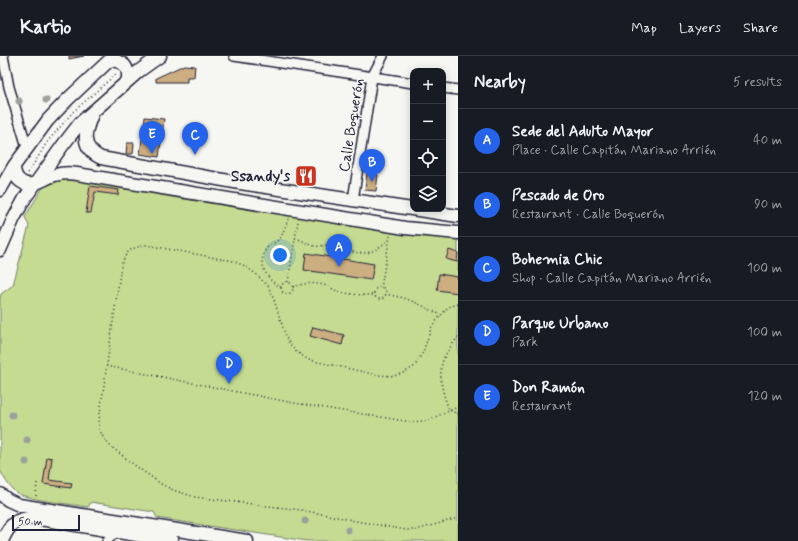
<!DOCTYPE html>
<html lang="en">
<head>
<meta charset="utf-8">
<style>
  body { margin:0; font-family:Mynerve,sans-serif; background:#242831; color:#f1f3f6 }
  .controls { position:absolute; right:12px; top:12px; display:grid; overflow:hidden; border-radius:8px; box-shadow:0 2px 10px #0003 }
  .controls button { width:36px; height:36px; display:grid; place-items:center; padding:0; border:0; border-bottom:1px solid #363941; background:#171b24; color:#f1f3f6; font:20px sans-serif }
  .scale { position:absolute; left:12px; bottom:10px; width:68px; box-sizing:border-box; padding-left:4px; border:2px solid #22223b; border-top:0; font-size:11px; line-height:14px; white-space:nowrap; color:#22223b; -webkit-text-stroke:3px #f6f6f2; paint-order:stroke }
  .you { position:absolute; left:280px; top:199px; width:14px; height:14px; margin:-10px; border:3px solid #fff; border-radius:50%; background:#1a73e8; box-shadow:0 0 0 6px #1a73e833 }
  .badge { display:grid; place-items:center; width:26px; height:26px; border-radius:50%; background:#2563eb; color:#fff; font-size:13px; font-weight:700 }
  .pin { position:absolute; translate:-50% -33px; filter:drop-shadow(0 1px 2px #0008) }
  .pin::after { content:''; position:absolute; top:21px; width:14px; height:12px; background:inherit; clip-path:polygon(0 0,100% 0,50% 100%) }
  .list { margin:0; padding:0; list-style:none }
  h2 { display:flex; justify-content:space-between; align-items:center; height:52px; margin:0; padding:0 16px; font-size:17px }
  h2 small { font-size:13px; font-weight:400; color:#9ea1a6 }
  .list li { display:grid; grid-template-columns:26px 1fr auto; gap:12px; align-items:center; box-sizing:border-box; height:64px; padding:0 16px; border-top:1px solid #363941 }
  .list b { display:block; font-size:15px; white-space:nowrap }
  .list p { margin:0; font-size:13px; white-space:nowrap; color:#9ea1a6 }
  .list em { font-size:13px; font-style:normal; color:#9ea1a6 }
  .icon { flex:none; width:22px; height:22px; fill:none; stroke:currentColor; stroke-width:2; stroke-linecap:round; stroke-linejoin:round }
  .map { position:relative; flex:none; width:458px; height:485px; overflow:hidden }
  header { display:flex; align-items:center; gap:24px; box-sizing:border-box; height:56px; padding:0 20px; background:#171b24; border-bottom:1px solid #363941 }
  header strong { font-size:19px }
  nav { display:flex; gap:22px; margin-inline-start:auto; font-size:14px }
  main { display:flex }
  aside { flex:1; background:#171b24 }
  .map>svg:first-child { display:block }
  .green { fill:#c5db91; stroke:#747e66 }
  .building { fill:#cdae81; stroke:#22223b }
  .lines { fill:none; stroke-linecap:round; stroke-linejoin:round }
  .street-casing { stroke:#22223b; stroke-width:12 }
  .secondary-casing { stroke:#22223b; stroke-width:15 }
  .path { stroke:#22223b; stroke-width:1.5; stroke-dasharray:1 3; stroke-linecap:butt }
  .street { stroke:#f6f6f2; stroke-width:9 }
  .secondary { stroke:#f6f6f2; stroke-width:12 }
  .tree { fill:#9ca09c }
  .labels { text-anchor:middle; stroke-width:3; stroke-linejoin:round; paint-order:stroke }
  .street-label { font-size:15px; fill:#22223b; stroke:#f6f6f2 }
  .poi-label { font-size:15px; font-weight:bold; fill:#22223b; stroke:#f6f6f2; text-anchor:end }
</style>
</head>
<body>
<header>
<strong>Kartio</strong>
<nav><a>Map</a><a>Layers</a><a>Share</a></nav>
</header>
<main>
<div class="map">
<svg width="458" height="485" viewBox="0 0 458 485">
  <rect width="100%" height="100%" fill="#f6f6f2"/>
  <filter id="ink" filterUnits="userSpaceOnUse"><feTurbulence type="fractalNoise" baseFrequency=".025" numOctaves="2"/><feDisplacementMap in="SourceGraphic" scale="8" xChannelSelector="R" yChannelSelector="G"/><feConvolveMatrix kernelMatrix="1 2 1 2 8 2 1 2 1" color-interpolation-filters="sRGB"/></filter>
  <g filter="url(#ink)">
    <!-- green -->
    <path class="green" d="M 63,118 L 458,179 L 458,485 L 307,485 L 157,462 L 154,456 L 91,446 L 88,451 C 72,448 24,444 14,435 C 8,429 4,422 0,414 L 0,242 L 1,238 L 13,229 L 29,170 L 25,161 L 43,131 L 51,123 Z"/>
    <!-- building -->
    <path class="building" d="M 69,0 L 84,0 L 69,3 Z
      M 184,9 L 195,10 L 194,21 L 187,21 L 187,26 L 156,26 L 156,22 Z
      M 145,61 L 164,63 L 159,101 L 140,98 Z
      M 127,87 L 134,87 L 133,98 L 126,98 Z
      M 303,113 L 309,114 L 312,129 L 300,126 Z
      M 367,117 L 378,119 L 376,135 L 365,134 Z
      M 90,130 L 119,134 L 118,139 L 95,136 L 91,157 L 86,157 Z
      M 449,194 L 458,197 L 457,206 L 446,203 Z
      M 306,197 L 374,208 L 371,224 L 304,214 Z
      M 439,218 L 458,221 L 458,237 L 437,234 Z
      M 313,271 L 344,279 L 342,289 L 310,280 Z
      M 47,401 L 52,402 L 49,424 L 72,427 L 71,432 L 43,428 Z"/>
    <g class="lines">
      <!-- street casing -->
      <g class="street-casing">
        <path id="street" d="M 3,0 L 9,31 L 27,91
          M 234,0 L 413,27
          M 443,32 L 458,34
          M 353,144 L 372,21 L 383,0
          M 107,485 L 115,476"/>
      </g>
      <!-- secondary casing -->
      <g class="secondary-casing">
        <path id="secondary" d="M 110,4 C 123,5 129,10 128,24
          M 93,56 C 85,75 79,91 101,102 L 240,127 L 458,160
          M 14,110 C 14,115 15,120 19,124 C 31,135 43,122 55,119 C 63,117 70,117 77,118 L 405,172 L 458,177
          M 0,134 L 14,110 L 48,64 L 67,44 L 114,0
          M 0,194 L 13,164 L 25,142 L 63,89 L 80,67 L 139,15 L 160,0
          M 0,438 L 8,444 L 19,449 L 247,485
          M 2,485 C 9,469 16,461 34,462 L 172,485"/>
      </g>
      <!-- path -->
      <path class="path" d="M 28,117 L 48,85 L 73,56 L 117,17
        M 295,182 C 303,184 309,189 315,190 C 319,191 324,189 328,189 C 342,191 356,200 370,196 C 377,194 383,188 389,184
        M 288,226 L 298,165
        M281 232a6 6 0 1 1 12 0a6 6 0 1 1-12 0Z
        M 281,231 C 267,226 256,205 267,192 C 271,188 278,186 281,181 C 284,175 286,169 288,163
        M 293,231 C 304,227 316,226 327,230 C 333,233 338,236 345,237 C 354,239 364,239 374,239
        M374 237a6 6 0 1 1 12 0a6 6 0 1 1-12 0Z
        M 381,232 L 390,180
        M 385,238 L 404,242 L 419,248 L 441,259
        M 458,248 L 448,251 L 432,270 L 423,296 L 415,310 L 403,317 L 394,320 L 378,319 L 309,304 L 295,295 L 287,284 L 274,244 L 268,230 L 256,218 L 245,210 L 233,205 L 146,189 C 130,192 126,195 121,210 L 99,364 L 99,373 L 103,381 L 109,389 L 133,408 L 161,428 L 173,434 L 195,441 L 301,454 L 338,461 L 356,465 L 406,474 L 416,474 L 458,462
        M 458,281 C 452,289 444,298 442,308 C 438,323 444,340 449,354 L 458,358
        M 106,310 L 294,347 L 411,366 L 426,365 L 458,351
        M 36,440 L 37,427"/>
      <!-- street -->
      <use href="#street" class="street"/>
      <!-- secondary -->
      <use href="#secondary" class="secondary"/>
    </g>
    <!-- trees -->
    <g class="tree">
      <circle cx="46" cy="44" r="3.5"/>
      <circle cx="19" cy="45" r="3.5"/>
      <circle cx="12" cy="359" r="3.5"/>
      <circle cx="27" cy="384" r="3.5"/>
      <circle cx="26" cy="406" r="3.5"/>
      <circle cx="305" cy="465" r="3.5"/>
      <circle cx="348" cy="474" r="3.5"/>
    </g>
  </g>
  <!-- icons -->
  <defs>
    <g id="restaurant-square" transform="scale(1.15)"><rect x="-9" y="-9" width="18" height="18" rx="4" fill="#c8321e" stroke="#f6f6f2"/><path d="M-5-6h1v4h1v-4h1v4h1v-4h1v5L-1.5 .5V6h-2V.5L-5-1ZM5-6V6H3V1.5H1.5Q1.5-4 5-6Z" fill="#fff"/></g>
  </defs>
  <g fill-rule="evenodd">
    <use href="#restaurant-square" x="306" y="120"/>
  </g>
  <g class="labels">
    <!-- street labels -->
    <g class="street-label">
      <text transform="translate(351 69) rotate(-81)" y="5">Calle Boquerón</text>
    </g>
    <!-- poi labels -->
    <g class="poi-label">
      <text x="290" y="125">Ssandy's</text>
    </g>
  </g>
</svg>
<div class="controls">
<button>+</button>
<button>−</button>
<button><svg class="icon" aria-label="locate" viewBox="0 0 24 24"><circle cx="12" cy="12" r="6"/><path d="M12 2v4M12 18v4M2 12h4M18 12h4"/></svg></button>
<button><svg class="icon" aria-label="layers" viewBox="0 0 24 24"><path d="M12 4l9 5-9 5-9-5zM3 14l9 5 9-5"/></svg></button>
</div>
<div class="scale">50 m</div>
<div class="you"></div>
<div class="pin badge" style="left:339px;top:211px">A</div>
<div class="pin badge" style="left:372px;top:126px">B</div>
<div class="pin badge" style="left:195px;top:99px">C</div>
<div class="pin badge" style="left:229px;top:328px">D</div>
<div class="pin badge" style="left:152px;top:98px">E</div>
</div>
<aside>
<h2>Nearby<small>5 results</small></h2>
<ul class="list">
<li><span class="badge">A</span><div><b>Sede del Adulto Mayor</b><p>Place · Calle Capitán Mariano Arrién</p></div><em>40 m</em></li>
<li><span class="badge">B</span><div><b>Pescado de Oro</b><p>Restaurant · Calle Boquerón</p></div><em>90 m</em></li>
<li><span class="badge">C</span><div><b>Bohemia Chic</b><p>Shop · Calle Capitán Mariano Arrién</p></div><em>100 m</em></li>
<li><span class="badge">D</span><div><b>Parque Urbano</b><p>Park</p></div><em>100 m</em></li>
<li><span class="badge">E</span><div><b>Don Ramón</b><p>Restaurant</p></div><em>120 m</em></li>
</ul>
</aside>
</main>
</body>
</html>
